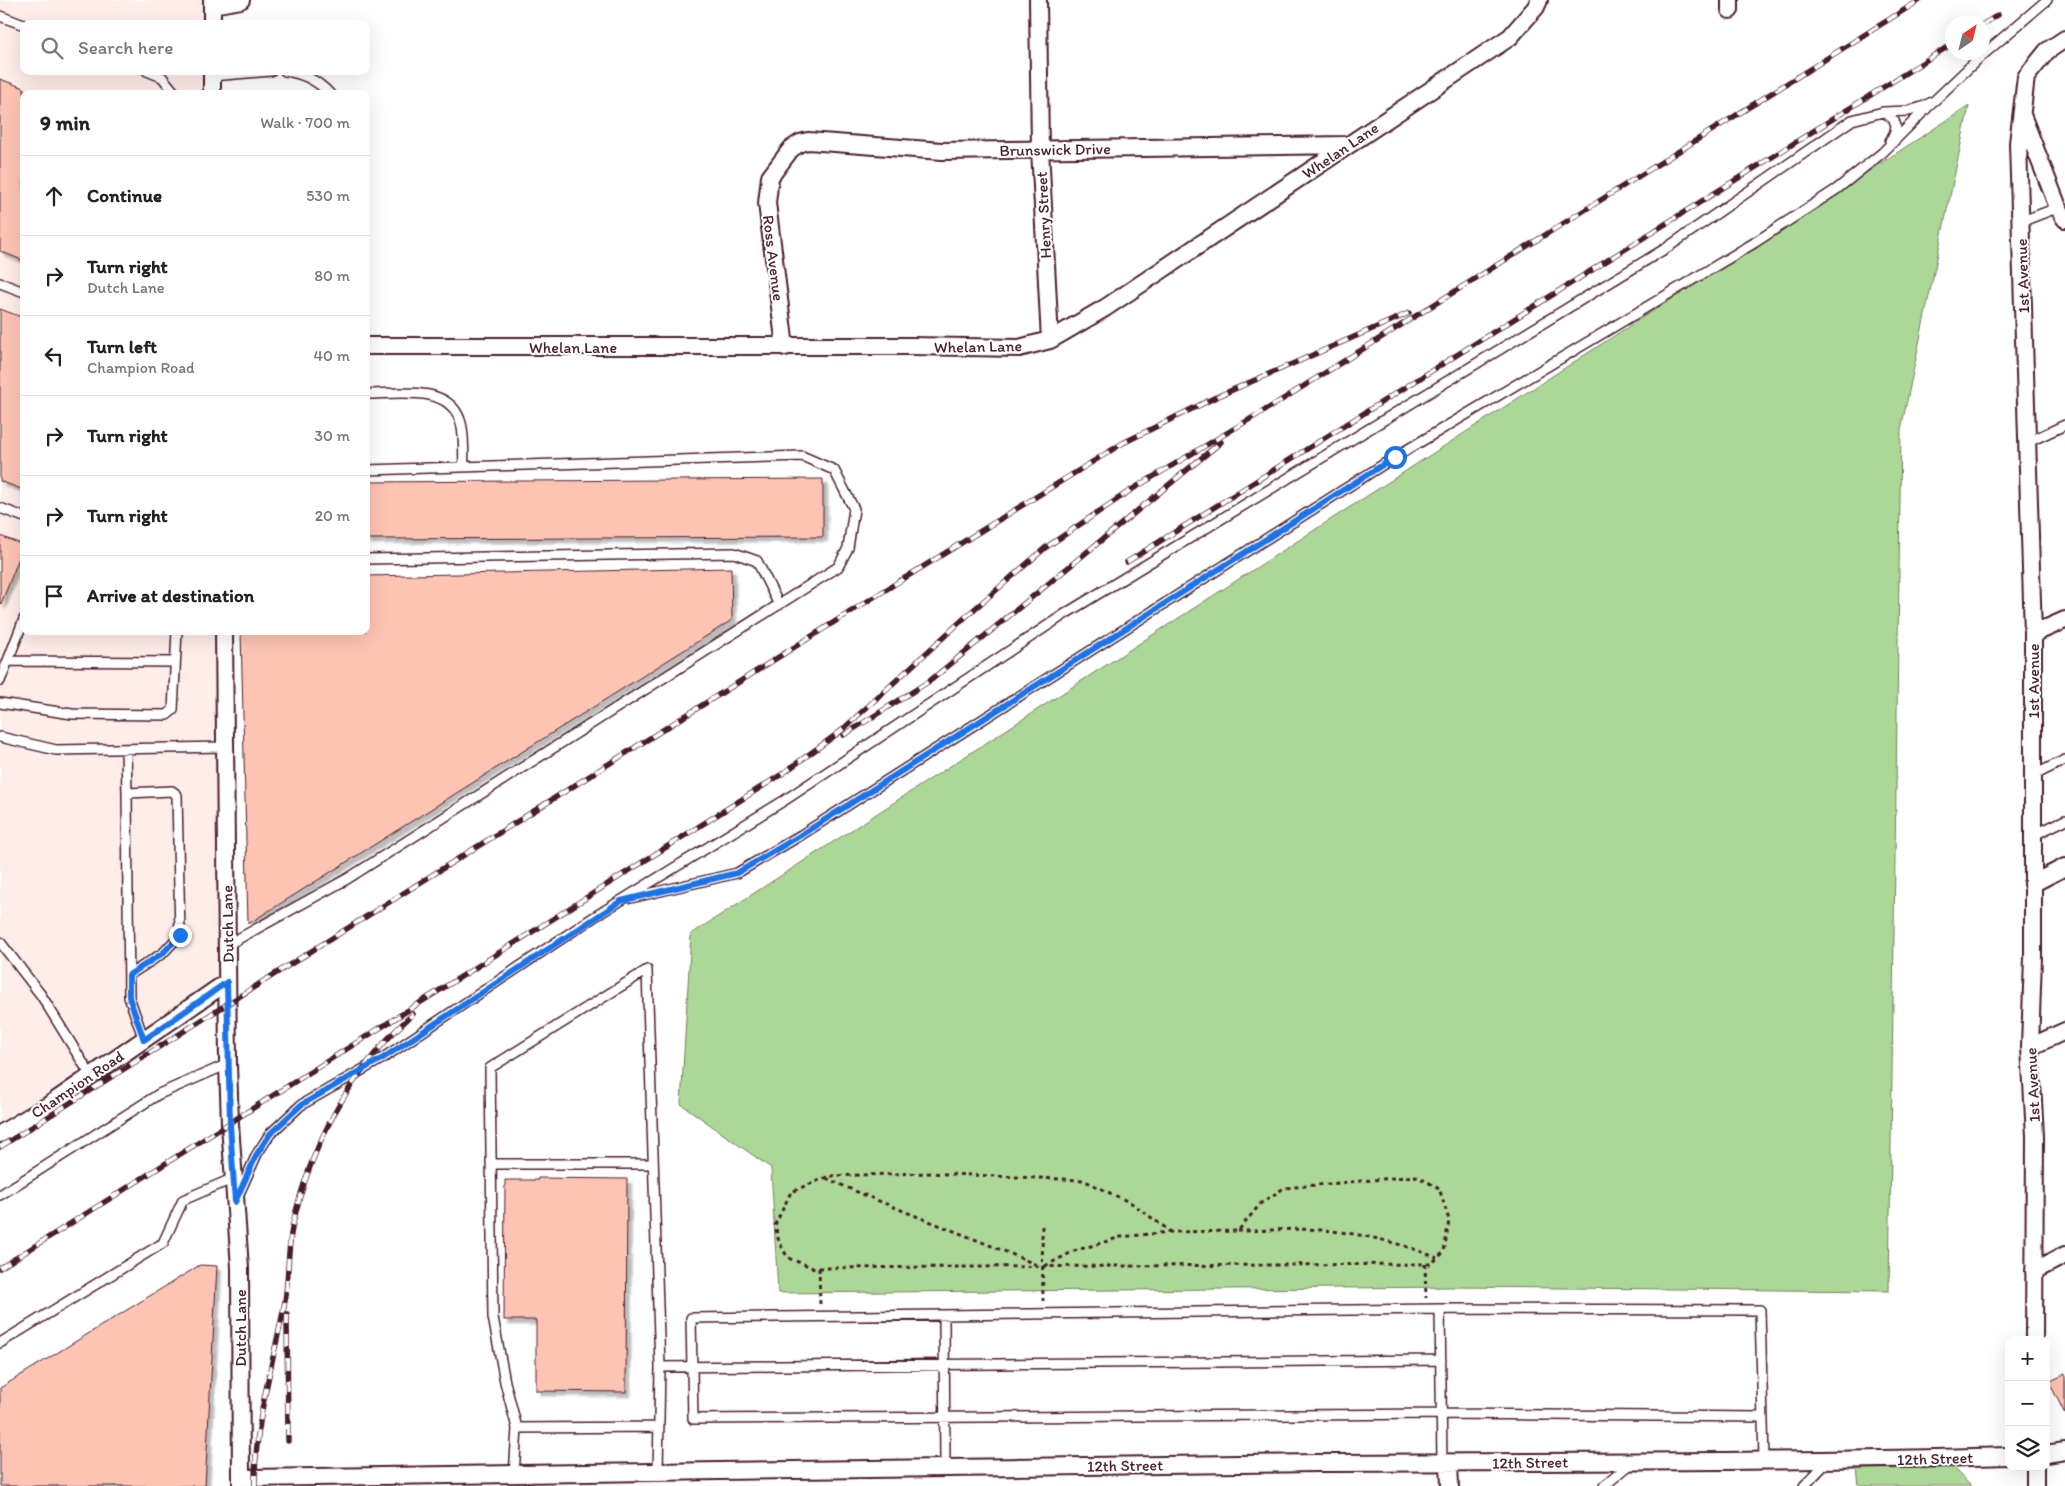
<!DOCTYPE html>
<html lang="en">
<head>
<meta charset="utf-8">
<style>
  body { margin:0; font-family:Itim,sans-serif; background:#f2f2f2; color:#222 }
  .controls { position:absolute; right:15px; bottom:15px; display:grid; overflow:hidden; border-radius:10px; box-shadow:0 5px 20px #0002 }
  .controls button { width:45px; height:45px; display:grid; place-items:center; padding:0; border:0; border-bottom:1px solid #e0e0e0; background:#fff; color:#222; font:25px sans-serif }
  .compass { position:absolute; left:1945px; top:15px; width:45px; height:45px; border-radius:50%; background:#fff; box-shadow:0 5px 20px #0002; rotate:35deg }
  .stop { position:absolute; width:15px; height:15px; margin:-11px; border:4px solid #1a73e8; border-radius:50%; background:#fff }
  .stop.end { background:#1a73e8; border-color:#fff; box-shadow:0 1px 5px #0008 }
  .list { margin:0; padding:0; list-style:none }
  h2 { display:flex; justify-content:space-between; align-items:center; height:65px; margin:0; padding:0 20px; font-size:21px }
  h2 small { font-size:16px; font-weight:400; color:#767676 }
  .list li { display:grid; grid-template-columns:32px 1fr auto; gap:15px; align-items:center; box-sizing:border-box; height:80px; padding:0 20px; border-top:1px solid #e0e0e0 }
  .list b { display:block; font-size:19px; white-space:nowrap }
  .list p { margin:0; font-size:16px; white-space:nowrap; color:#767676 }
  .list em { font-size:16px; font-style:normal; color:#767676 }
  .icon { flex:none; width:28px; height:28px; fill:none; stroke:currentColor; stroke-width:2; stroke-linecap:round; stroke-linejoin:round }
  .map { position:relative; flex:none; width:2065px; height:1486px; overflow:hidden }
  .search { position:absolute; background:#fff; box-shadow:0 5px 20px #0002; left:20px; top:20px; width:350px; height:55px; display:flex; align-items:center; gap:12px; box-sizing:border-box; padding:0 18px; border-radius:10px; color:#767676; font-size:19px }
  .panel { position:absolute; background:#fff; box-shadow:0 5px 20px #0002; left:20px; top:90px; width:350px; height:545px; border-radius:10px }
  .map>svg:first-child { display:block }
  .built { fill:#feede8 }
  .green { fill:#abd896; stroke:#7a7c60 }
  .building { fill:#fdc4b3; stroke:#4a1f2b; filter:url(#shadow) }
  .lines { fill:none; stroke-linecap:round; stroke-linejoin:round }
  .lane-casing { stroke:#4a1f2b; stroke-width:12 }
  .street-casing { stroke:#4a1f2b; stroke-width:20 }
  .path { stroke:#4a1f2b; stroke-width:3; stroke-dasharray:4 4; stroke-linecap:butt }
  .lane { stroke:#fff; stroke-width:9 }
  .street { stroke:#fff; stroke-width:16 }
  .rail-casing { stroke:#4a1f2b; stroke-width:5.5 }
  .rail { stroke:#fff; stroke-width:4; stroke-dasharray:11; stroke-linecap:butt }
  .route { stroke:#1a73e8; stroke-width:6 }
  .labels { text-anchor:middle; stroke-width:4; stroke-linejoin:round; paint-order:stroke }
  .street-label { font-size:16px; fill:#4a1f2b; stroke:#fff }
</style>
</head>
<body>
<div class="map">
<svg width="2065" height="1486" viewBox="0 0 2065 1486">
  <defs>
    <filter id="shadow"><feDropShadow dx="4.5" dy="4.5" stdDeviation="1" flood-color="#0004"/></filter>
  </defs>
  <rect width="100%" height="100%" fill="#fff"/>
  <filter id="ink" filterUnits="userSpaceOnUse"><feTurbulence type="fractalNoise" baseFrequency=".02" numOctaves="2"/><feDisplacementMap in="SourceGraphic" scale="10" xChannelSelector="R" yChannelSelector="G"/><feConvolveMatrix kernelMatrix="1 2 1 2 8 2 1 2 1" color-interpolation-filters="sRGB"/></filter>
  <g filter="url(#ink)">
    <!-- built -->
    <path class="built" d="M 0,0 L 216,0 L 216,24 L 24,24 L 24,71 L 217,71 L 217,94 L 24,94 L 24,631 L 223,631 L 227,982 L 0,1124 Z"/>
    <!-- green -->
    <path class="green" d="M 1969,106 L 1901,429 L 1889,1291 L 1454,1287 L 778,1293 L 771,1168 L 681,1104 L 691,934 Z
      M 1953,1468 L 1971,1486 L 1859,1486 L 1857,1469 Z"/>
    <!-- building -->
    <path class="building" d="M 0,79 L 24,88 L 24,261 L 0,251 Z
      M 0,309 L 24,318 L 24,490 L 0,481 Z
      M 823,479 L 823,537 L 366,539 L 366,482 Z
      M 0,536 L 24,545 L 1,604 L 0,604 Z
      M 731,568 L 732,620 L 248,924 L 241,631 L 366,631 L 366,576 Z
      M 538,1178 L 627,1179 L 626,1392 L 536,1391 L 536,1320 L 504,1320 L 505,1180 L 538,1180 Z
      M 200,1265 L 217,1266 L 205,1486 L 0,1486 L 0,1388 Z
      M 2065,1374 L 2065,1414 L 2049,1382 Z"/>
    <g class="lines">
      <!-- lane casing -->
      <g class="lane-casing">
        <path id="lane" d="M 0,16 L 24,25
          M 147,71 L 162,77 L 176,94
          M 285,71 C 302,73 318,81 330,94
          M 212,76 L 271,71
          M 1883,112 C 1898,120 1899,127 1890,141
          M 2020,222 L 2062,206
          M 0,283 L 24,292
          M 366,394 C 396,394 448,384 460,420 C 465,432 463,454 464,467
          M 2026,443 L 2065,425
          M 0,508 L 24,517
          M 366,559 L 734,553 L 757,561 L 779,605
          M 8,661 L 175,662
          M 0,681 L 24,619
          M 0,703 L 72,714 L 167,715 L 173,710 L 177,631
          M 0,737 L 56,750 L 225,747
          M 126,750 L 127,793
          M 2032,776 L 2065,760
          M 2032,836 L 2065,820
          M 631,898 L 737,873 L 801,835 L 1395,457 L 1754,243 L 1837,189 L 1882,153 L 1930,105
          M 0,942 L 41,995 L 91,1076
          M 227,945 L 347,879 L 838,567 L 848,548 L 854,509 L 834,470 L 802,456 L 366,470
          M 129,975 L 163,953 L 180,935 L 177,795 L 172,791 L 127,793 L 129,997 L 144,1040
          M 491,1164 L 653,1164
          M 0,1195 L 159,1094 L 228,1064
          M 238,1196 L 257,1154 L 270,1134 L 301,1105 L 383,1058 L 594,917 L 785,800 L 1065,614 L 1668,247 L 1852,120 L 1883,112 L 1909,111 L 1922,107 L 1934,101 L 1978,59 L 2047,0
          M 1440,1309 L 1760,1310 L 1764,1459
          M 944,1315 L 945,1468
          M 0,1343 L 163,1243 L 183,1200 L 234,1178
          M 517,1428 L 659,1427
          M 1442,1463 L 1440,1309 L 691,1318 L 693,1419 L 1441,1414 L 1762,1417
          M 658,1472 L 660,1367 L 1441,1360
          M 514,1475 L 517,1428 L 505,1382 L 493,1317 L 490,1068 L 647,970 L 660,1367
          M 1604,1486 L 1633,1462
          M 1804,1486 L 1828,1461"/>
      </g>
      <!-- street casing -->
      <g class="street-casing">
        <path id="street" d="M 1038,0 L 1040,149 L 1050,340
          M 1730,0 L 1730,10
          M 212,5 L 241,0
          M 212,24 L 212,0
          M 212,71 L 212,94
          M 2022,115 L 2058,207 L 2065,219
          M 366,346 L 912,346 L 1019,348 L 1050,340 L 1105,308 L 1510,37 L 1536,7 L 1539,0
          M 785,347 L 767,203 L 770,177 L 791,149 L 800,143 L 808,141 L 942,151 L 1346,145
          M 224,631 L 228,1064 L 230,1124 L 240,1268 L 241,1486
          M 2033,634 L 2065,620
          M 2032,884 L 2065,867
          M 2030,1047 L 2065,1031
          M 0,1134 L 49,1105 L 227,982
          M 2034,1271 L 2065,1255
          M 2034,1340 L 2035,1136 L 2030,1047 L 2033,957 L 2033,634 L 2018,143 L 2026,77 L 2047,51 L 2065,39
          M 2046,1454 L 2065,1451
          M 1449,1463 L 1450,1486
          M 241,1478 C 599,1474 958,1466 1316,1463 C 1547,1461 1778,1463 2009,1456
          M 2035,1486 L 2035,1467"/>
      </g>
      <!-- path -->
      <path class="path" d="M 927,1173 L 1083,1180 L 1133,1204 L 1171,1232 L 1238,1231 L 1261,1203 L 1284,1188 L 1416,1176 L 1439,1188 L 1449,1220 L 1444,1252 L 1431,1264 L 814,1268 L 788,1258 L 779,1242 L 775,1225 L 791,1192 L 829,1176 Z
        M 826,1178 C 895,1210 969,1235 1039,1266
        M 1042,1226 L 1043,1301
        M 1238,1231 C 1267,1231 1303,1227 1332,1231 C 1367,1235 1405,1244 1437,1258
        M 1425,1264 L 1426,1298
        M 1045,1266 L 1074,1251 L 1121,1237 L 1170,1232
        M 819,1268 L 820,1305"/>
      <!-- lane -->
      <use href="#lane" class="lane"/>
      <!-- street -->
      <use href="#street" class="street"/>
      <!-- rail casing -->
      <g class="rail-casing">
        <path id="rail" d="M 1982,25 L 1998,15
          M 1127,562 L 1952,44
          M 844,735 L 931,680 L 1221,442
          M 0,1147 L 874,597 L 1123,443 L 1214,398 L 1409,313
          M 0,1268 L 782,774 L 841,731 L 971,612 L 1045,548 L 1131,490 L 1272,406 L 1920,0
          M 287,1314 L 288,1441
          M 255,1486 C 254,1425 272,1367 284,1307 C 289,1281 287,1254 292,1228 C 310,1146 350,1070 413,1014"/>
      </g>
      <!-- rail -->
      <use href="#rail" class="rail"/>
    </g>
  </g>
  <g class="lines" filter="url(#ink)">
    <!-- route -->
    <path class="route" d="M 180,935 L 163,953 L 129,975 L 129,997 L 144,1040 L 227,982 L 230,1124 L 235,1202 L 257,1154 L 270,1134 L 301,1105 L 383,1058 L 621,901 L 737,873 L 801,835 L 1395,457"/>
  </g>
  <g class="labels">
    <!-- street labels -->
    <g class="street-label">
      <text transform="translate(1055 149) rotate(-1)" y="6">Brunswick Drive</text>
      <text transform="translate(1340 150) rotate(-34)" y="6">Whelan Lane</text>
      <text transform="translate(1043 215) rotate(-93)" y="6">Henry Street</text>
      <text transform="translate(774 258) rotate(83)" y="6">Ross Avenue</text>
      <text transform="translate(2022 276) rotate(-92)" y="6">1st Avenue</text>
      <text transform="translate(978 346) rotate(-1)" y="6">Whelan Lane</text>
      <text x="573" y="353">Whelan Lane</text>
      <text transform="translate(2033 681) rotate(-90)" y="6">1st Avenue</text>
      <text transform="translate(227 924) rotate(-91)" y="6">Dutch Lane</text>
      <text transform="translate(77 1084) rotate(-34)" y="6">Champion Road</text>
      <text transform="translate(2032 1085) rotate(-93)" y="6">1st Avenue</text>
      <text transform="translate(240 1328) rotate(-90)" y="6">Dutch Lane</text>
      <text transform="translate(1935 1458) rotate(-2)" y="6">12th Street</text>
      <text transform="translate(1530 1462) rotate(-1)" y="6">12th Street</text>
      <text transform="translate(1125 1465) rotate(-1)" y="6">12th Street</text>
    </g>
  </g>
</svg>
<div class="controls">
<button>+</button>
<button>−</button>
<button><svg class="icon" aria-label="layers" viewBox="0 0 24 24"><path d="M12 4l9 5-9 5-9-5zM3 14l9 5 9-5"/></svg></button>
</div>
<svg class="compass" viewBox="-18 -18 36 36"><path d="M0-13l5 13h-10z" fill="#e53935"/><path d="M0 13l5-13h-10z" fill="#767676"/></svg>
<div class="stop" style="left:1395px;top:457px"></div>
<div class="stop end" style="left:180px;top:935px"></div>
<div class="search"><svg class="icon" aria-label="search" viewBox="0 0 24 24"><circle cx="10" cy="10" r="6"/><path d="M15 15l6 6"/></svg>Search here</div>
<section class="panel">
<h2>9 min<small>Walk · 700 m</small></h2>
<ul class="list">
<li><svg class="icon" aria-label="ahead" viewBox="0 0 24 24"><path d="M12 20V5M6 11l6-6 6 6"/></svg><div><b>Continue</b></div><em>530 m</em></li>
<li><svg class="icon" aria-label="right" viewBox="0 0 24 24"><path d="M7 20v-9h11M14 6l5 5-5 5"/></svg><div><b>Turn right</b><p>Dutch Lane</p></div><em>80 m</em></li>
<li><svg class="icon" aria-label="left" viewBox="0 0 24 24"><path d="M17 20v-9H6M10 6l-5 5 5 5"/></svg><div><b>Turn left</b><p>Champion Road</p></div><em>40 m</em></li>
<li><svg class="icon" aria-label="right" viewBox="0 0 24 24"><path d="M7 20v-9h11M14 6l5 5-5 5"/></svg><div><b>Turn right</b></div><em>30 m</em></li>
<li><svg class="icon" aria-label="right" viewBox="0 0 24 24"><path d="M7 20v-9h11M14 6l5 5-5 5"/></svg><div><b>Turn right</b></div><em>20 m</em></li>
<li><svg class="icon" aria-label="arrive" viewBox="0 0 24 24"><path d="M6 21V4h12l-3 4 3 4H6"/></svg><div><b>Arrive at destination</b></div></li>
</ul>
</section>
</div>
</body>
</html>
